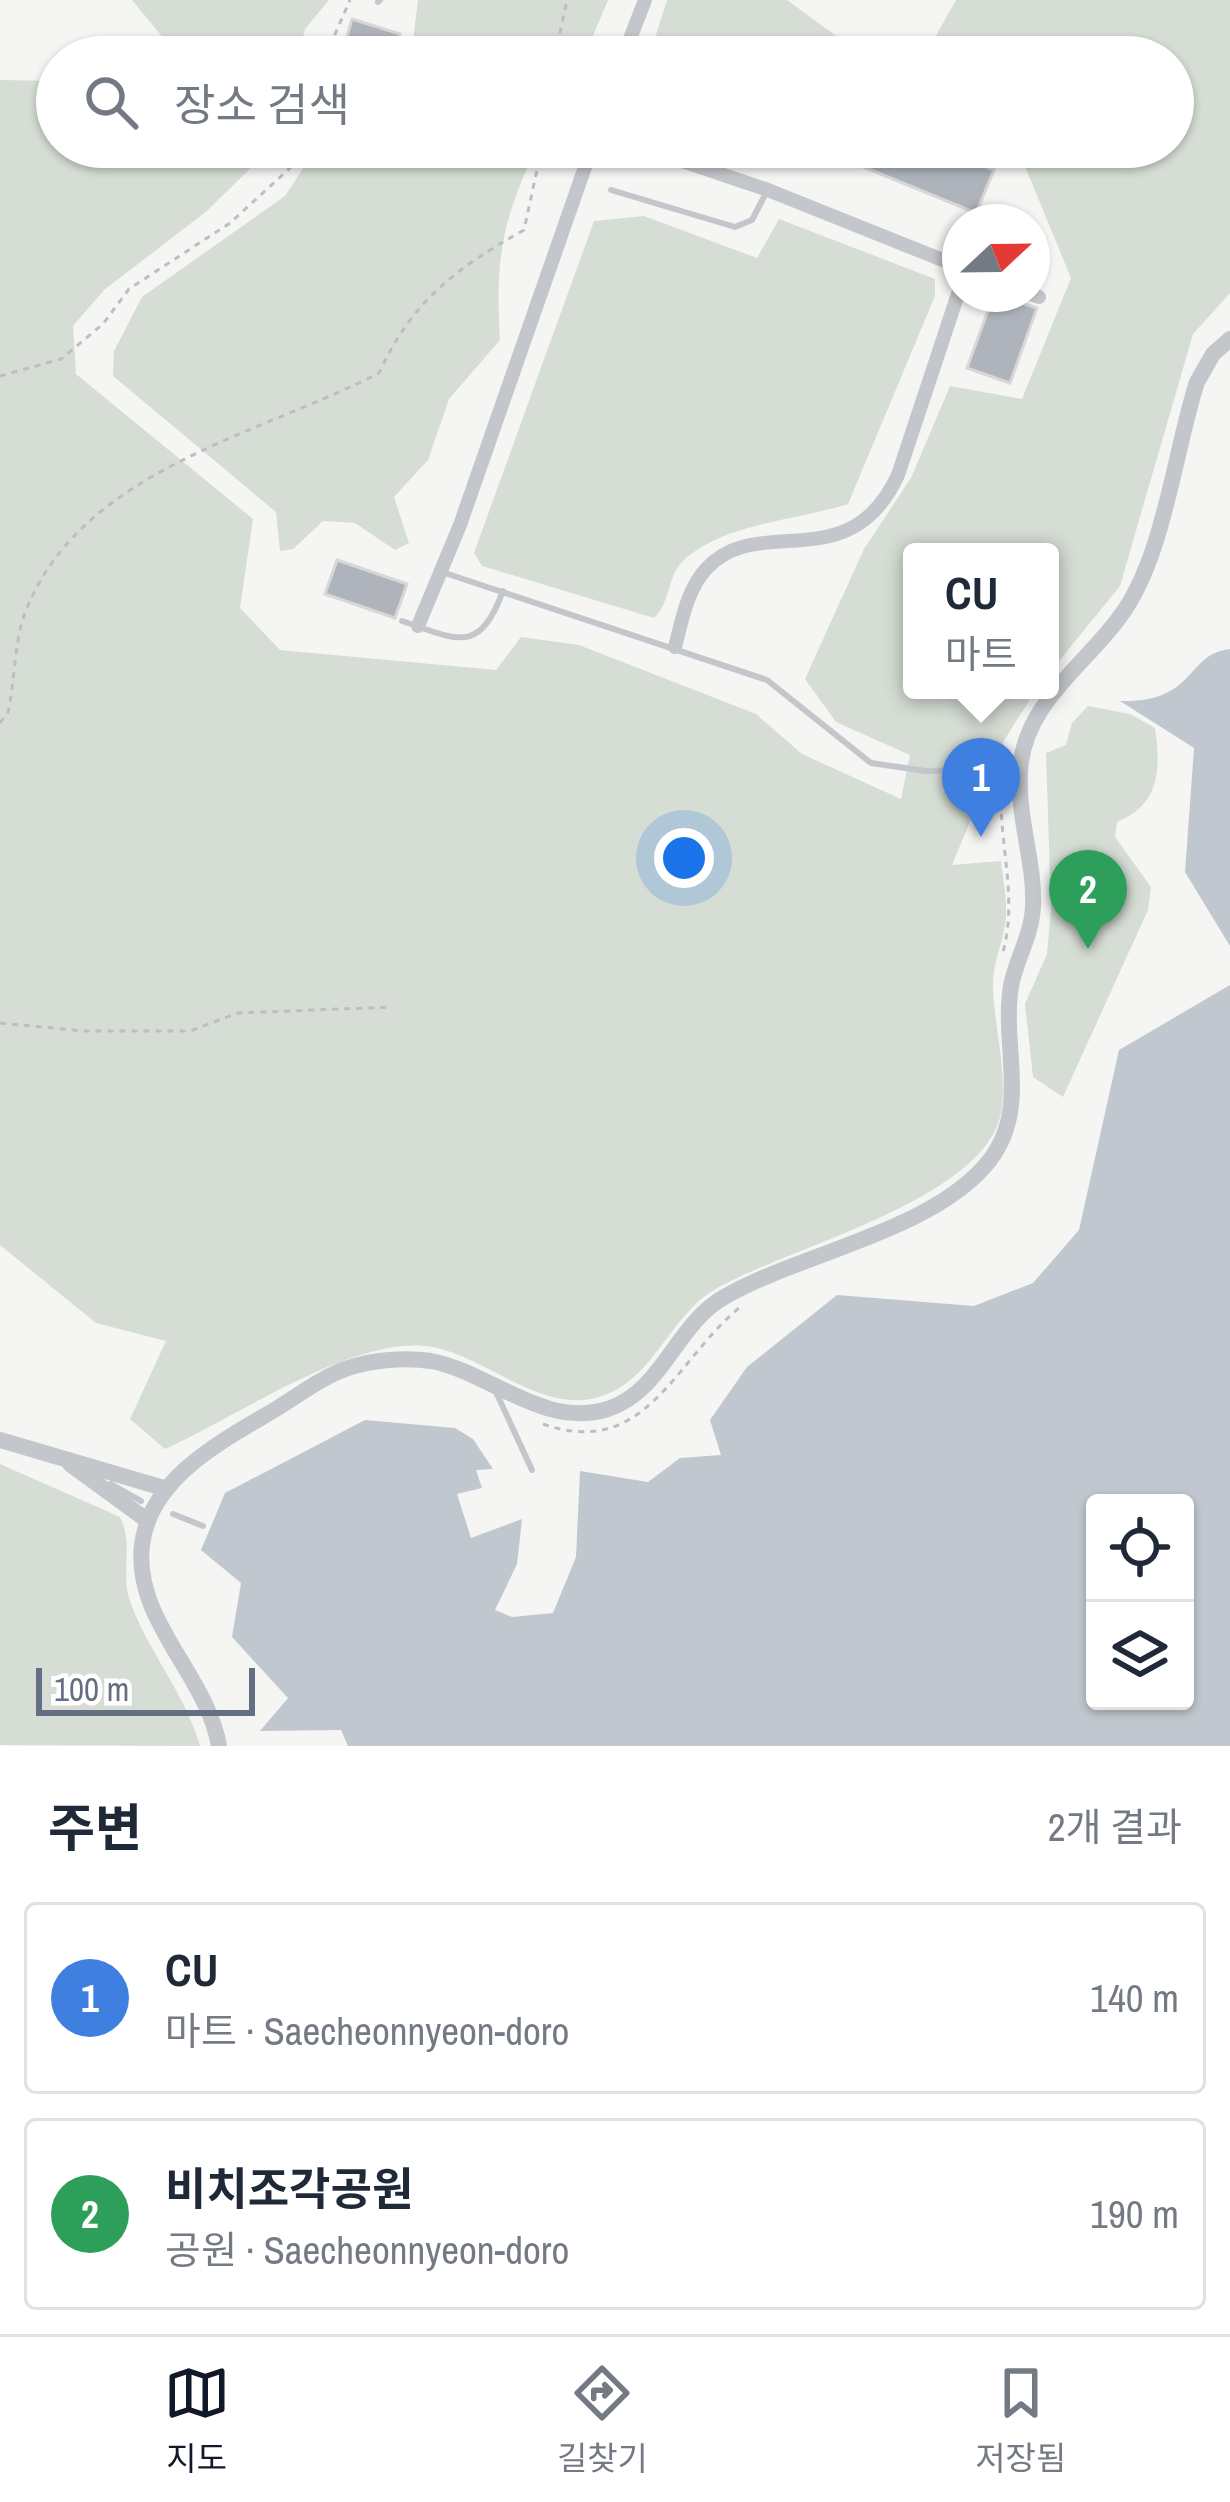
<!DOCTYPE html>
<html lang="ko">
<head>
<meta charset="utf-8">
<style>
  body { margin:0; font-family:"Archivo Narrow","Noto Sans KR",sans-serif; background:#f6f6f7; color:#1f2937 }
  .controls { position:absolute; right:36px; bottom:36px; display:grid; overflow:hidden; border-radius:12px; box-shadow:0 3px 9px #0004 }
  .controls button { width:108px; height:108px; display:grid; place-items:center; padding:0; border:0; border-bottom:3px solid #e0e1e3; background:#fff; color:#1f2937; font:60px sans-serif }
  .compass { position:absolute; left:942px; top:204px; width:108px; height:108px; border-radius:50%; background:#fff; box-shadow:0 3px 9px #0004; rotate:68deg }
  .scale { position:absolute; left:36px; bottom:30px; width:219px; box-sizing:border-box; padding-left:12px; border:6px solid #656f84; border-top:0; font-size:33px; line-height:42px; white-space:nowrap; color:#656f84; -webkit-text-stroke:9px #fff; paint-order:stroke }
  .you { position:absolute; left:684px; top:858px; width:42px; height:42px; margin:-30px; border:9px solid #fff; border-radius:50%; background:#1a73e8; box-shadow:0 0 0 18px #1a73e833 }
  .badge { display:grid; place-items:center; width:78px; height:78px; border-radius:50%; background:#111827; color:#fff; font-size:39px; font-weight:700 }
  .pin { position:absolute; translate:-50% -99px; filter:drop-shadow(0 3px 6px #0008) }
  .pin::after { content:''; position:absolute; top:63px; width:42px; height:36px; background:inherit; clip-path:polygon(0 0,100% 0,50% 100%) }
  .popup { position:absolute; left:903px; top:543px; width:156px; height:156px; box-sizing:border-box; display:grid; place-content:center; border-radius:12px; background:#fff; filter:drop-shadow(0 3px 9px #0005); font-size:39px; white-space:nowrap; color:#747a83 }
  .popup b { font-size:45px; color:#1f2937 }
  .popup::after { content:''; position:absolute; left:50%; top:100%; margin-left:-24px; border:24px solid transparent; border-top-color:#fff }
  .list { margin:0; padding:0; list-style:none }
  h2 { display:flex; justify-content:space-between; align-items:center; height:156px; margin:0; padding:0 48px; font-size:51px }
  h2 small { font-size:39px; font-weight:400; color:#747a83 }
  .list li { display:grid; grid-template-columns:78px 1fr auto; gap:36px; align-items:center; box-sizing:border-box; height:192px; margin:0 24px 24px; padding:0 24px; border:3px solid #e0e1e3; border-radius:12px }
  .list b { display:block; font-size:45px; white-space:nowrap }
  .list p { margin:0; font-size:39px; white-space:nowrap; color:#747a83 }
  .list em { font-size:39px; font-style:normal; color:#747a83 }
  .icon { flex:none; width:66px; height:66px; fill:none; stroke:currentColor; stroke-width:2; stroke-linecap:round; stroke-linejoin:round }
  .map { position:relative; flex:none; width:1230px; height:1746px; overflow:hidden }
  .search { position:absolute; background:#fff; box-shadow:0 3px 9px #0004; left:36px; right:36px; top:36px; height:132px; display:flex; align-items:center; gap:30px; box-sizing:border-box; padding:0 42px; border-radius:66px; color:#747a83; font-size:45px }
  .sheet { height:588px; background:#fff }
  nav { display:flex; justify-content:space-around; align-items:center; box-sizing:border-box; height:168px; border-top:3px solid #e0e1e3; background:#fff; font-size:33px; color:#747a83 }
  nav a { display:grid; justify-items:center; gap:6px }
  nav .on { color:#111827 }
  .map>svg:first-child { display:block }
  .green { fill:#d5ddd4 }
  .water { fill:#c1c7cf; fill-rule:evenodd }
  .building { fill:#afb3bb; stroke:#d7d8d5; stroke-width:3 }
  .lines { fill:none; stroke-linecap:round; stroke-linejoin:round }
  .path { stroke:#bdbec1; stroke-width:3; stroke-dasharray:6 6; stroke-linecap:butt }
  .service { stroke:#c3c6ca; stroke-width:6 }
  .minor { stroke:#c3c6ca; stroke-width:14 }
  .tertiary { stroke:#c3c6ca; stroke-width:16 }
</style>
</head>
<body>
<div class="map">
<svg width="1230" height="1746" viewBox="0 0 1230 1746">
  <rect width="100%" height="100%" fill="#f5f6f3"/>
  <!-- green -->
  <path class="green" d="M 132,0 L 329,0 L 305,29 L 297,57 L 179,57 Z
    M 418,0 L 608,0 L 584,57 L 411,57 Z
    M 667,0 L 787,0 L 865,57 L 775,57 L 752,47 L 748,57 L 649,57 Z
    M 956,0 L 1230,0 L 1230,293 L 1193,334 L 1120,586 L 1050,672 L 1050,552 L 912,552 L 912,690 L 1036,690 L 1003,742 L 952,865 L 1001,861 C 1003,879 1007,898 1006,915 C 1005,939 992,963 993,987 C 994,1028 1008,1072 1001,1113 C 984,1201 784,1248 714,1290 C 667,1318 653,1384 595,1398 C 539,1412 486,1357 433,1347 C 356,1333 237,1417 165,1449 L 130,1419 L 166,1341 L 96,1323 L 0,1245 L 0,80 L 57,81 L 57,147 L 272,147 L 207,211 L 104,290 L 73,326 L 76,374 L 253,519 L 240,608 L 280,650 L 496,670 L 521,637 L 579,645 L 756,714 L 802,754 L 901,799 L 910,755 L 836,722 L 805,679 L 864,549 L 911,478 L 950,386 L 1022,399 L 1071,278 L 1022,159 L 993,147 L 1173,147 L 1173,57 L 924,57 Z
    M 317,147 L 537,147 C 502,220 495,258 500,340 L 449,399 L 428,460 L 394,497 L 409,543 L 395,550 L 355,523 L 323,521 L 293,549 L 280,551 L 276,512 L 113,376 L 114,351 L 142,297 L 285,196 Z
    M 644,216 L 757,258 L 779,219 L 935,279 L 935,296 L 848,504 C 794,521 724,523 683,561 C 667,576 671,602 654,618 L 482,566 L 474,553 L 594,221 Z
    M 1088,706 L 1130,714 L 1155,728 C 1161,770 1160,804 1117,822 L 1115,837 L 1151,887 L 1148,910 L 1063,1097 L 1033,1077 L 1025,1004 L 1047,954 L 1051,909 L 1046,753 L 1066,745 L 1072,723 Z
    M 0,1464 L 120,1517 C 134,1545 120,1574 130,1601 C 148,1652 185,1693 200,1746 L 0,1745 Z"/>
  <!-- water -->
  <path class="water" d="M 1230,649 L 1230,946 L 1185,872 L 1194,748 L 1120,701 C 1197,703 1185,654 1230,649 Z
    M 1230,985 L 1230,1746 L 348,1746 L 341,1730 L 260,1731 L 288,1698 L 232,1637 L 241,1583 L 201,1550 L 225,1493 L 365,1420 L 455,1428 L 473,1439 L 493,1469 L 476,1470 L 482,1488 L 457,1494 L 471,1538 L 522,1519 L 517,1564 L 495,1610 L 512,1617 L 553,1613 L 576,1557 L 580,1471 L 648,1482 L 680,1458 L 721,1455 L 710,1420 L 747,1367 L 837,1295 L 974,1306 L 1033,1283 L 1079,1230 L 1119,1050 ZM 1095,1503 L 1185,1503 L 1185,1701 L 1095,1701 Z"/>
  <!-- building -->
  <path class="building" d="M 352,19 L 400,34 L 393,57 L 341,57 Z
    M 815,147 L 938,147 L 994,170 L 976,213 Z
    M 994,294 L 1037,308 L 1010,383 L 967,368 Z
    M 337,560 L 407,584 L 395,618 L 325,594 Z"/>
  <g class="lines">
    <!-- path -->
    <path class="path" d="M 325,57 L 350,0
      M 555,57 L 567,0
      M 0,376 L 61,359 L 103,324 L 129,289 L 230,223 L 290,168 L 292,147
      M 0,723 L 8,712 C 15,682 14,642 25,613 C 80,470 257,436 379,373 C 413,300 455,269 524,230 L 542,147
      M 1002,778 C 996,837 1019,893 1003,952
      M 0,1023 L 84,1031 L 190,1031 L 238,1013 L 392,1007
      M 543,1424 C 645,1460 674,1362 739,1308"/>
    <!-- service -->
    <path class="service" d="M 378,2 L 380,0
      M 611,190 L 735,227 L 752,220 L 766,193
      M 442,572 L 767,680 L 871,763 L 926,771 L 1016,769
      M 402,621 C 458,640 479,655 503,591
      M 495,1390 L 532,1470
      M 111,1484 L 141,1501
      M 173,1514 L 203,1526"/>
    <!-- minor -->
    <path class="minor" d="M 623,57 L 645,0
      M 641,147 L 768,190 L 960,267
      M 1031,294 L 1039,297
      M 418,626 L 460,525 L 592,147
      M 675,647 C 682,620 687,590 706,569 C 759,511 849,581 898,475 L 960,288"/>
    <!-- tertiary -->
    <path class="tertiary" d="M 0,1440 L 167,1489
      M 70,1464 L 148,1521
      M 219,1746 C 207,1675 133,1620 142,1545 C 150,1477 224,1440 276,1409 C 299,1395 322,1377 348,1368 C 372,1360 405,1357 431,1361 C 490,1372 543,1429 608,1409 C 664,1390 676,1323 726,1296 C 802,1253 927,1232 985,1166 C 1032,1113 1001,1049 1011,986 C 1016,959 1032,935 1033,906 C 1035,862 1017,817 1020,772 C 1023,705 1082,668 1119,618 C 1164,559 1174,453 1197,382 L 1213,354 L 1230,339"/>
  </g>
</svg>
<div class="controls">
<button><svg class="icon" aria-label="locate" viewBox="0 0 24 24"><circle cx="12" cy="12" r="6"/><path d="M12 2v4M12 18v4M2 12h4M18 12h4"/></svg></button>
<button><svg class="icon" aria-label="layers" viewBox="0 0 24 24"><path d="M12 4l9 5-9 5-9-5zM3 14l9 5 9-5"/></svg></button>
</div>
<svg class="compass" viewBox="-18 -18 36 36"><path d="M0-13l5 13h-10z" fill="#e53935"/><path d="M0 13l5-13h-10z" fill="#747a83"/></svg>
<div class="scale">100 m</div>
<div class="you"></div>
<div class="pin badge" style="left:981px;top:837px;background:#3f7fe0">1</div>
<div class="popup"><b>CU</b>마트</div>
<div class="pin badge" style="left:1088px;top:949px;background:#2e9e5b">2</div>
<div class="search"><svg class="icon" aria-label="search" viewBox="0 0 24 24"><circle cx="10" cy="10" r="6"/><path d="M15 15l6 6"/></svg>장소 검색</div>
</div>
<section class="sheet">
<h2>주변<small>2개 결과</small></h2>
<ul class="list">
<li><span class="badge" style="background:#3f7fe0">1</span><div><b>CU</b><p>마트 · Saecheonnyeon-doro</p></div><em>140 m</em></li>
<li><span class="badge" style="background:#2e9e5b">2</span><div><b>비치조각공원</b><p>공원 · Saecheonnyeon-doro</p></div><em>190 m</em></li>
</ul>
</section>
<nav>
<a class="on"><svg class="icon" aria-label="map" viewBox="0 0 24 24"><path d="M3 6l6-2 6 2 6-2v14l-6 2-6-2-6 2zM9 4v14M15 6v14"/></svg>지도</a>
<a><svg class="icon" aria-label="directions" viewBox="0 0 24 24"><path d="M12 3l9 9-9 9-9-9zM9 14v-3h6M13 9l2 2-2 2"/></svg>길찾기</a>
<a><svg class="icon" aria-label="saved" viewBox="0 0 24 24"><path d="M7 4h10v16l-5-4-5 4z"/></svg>저장됨</a>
</nav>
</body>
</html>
